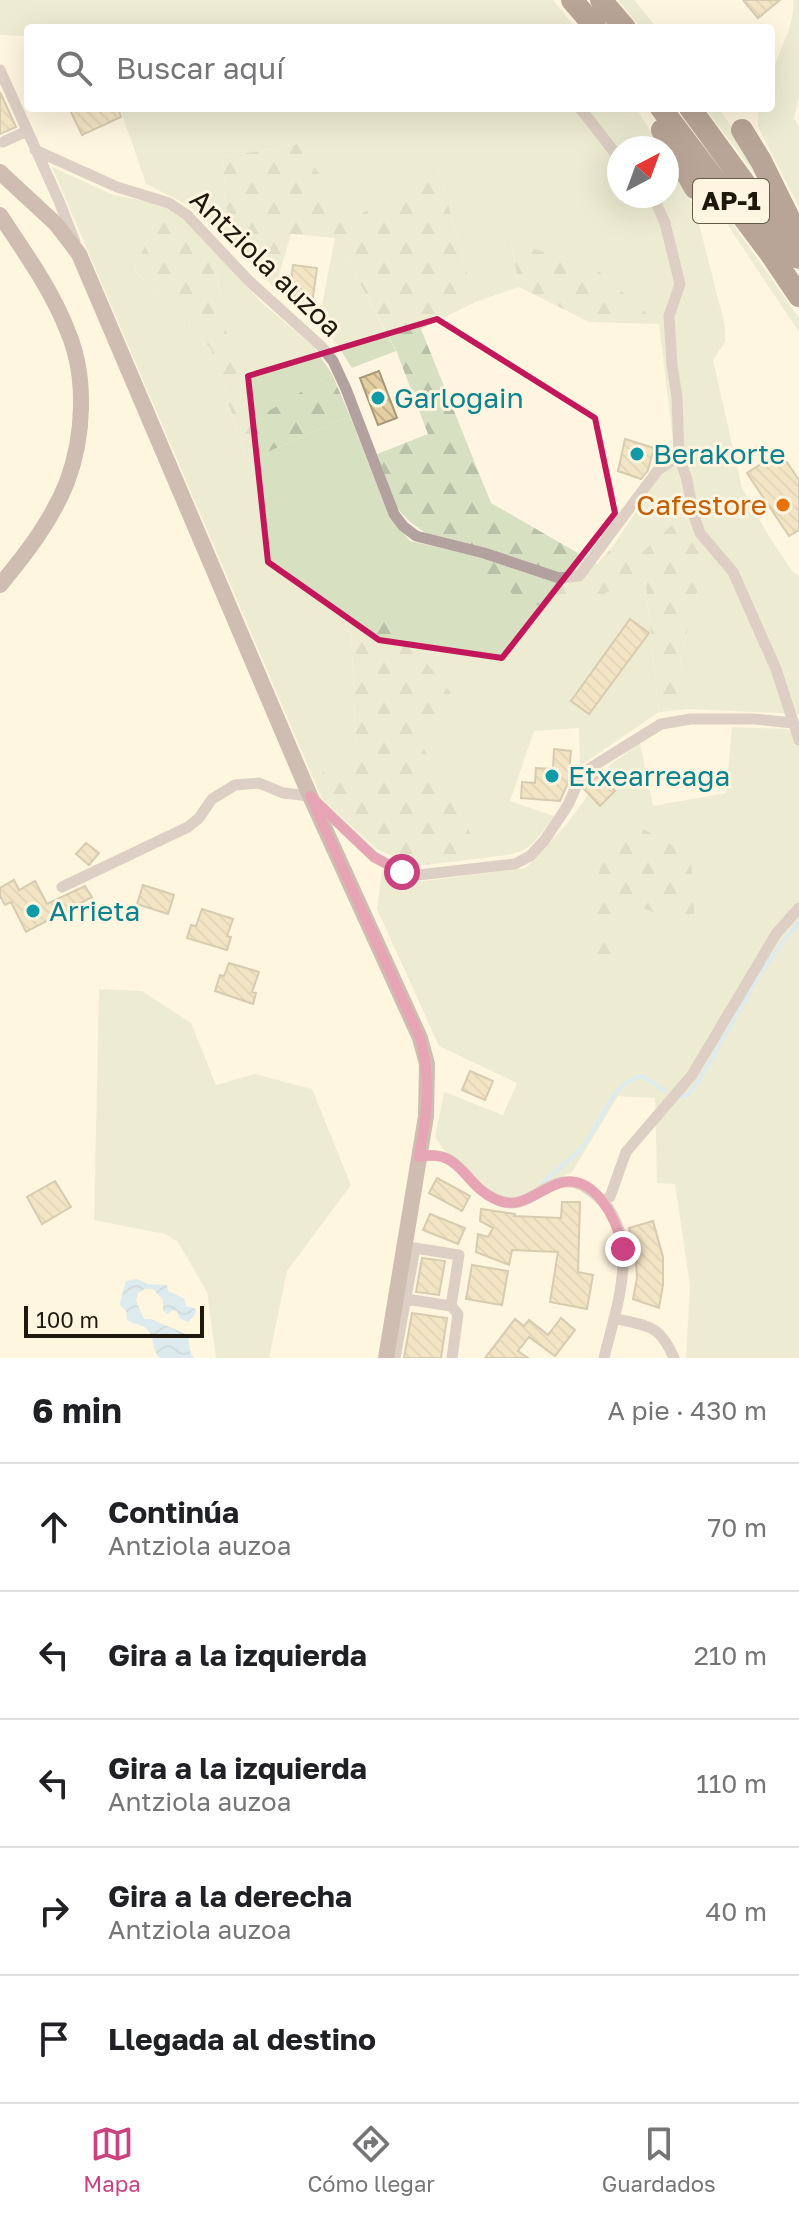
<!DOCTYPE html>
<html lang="es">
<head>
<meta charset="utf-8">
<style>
  body { margin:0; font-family:"Golos Text",sans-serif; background:#f2f2f2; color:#202124 }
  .compass { position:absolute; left:607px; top:136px; width:72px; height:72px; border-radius:50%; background:#fff; box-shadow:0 8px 32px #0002; rotate:41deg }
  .scale { position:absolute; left:24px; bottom:20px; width:180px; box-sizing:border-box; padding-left:8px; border:4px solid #1f190d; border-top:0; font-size:22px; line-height:28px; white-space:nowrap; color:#1f190d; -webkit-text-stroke:6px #fff5e0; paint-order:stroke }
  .stop { position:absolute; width:24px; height:24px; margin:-18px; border:6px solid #ca4280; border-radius:50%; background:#fff }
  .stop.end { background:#ca4280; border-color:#fff; box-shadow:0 2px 8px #0008 }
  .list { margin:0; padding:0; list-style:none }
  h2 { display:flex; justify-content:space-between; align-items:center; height:104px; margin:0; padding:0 32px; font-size:34px }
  h2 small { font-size:26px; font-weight:400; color:#757577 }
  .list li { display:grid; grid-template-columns:52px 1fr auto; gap:24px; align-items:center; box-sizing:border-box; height:128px; padding:0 32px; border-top:2px solid #e0e0e0 }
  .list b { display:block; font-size:30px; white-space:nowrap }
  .list p { margin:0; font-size:26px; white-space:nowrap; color:#757577 }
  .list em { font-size:26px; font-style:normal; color:#757577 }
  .icon { flex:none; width:44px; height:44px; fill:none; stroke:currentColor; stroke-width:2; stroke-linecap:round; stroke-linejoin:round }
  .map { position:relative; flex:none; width:799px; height:1358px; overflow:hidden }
  .search { position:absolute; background:#fff; box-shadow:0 8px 32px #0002; left:24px; right:24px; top:24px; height:88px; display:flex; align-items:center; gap:20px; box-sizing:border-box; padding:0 28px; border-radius:8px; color:#757577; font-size:30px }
  .sheet { height:744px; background:#fff }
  nav { display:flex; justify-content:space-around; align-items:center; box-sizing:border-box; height:112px; border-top:2px solid #e0e0e0; background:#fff; font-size:22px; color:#757577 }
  nav a { display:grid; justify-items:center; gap:4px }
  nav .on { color:#ca4280 }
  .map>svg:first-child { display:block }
  .green { fill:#d7e0c1 }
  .forest { fill:url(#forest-firs) }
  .water { fill:url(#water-waves) }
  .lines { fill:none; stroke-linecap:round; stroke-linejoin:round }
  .stream { stroke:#b3dcfe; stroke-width:4 }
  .building { fill:url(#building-back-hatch); stroke:#a69777; stroke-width:2 }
  .street { stroke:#b3a19f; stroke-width:11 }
  .secondary { stroke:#927875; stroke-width:16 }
  .highway { stroke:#65433f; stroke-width:22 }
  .route { stroke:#ca4280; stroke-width:10 }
  .marked { fill:none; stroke:#c2185b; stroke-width:6; stroke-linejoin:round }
  .culture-dot { fill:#0f9aa8; stroke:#fff5e0; stroke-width:3 }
  .food-dot { fill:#e8710a; stroke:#fff5e0; stroke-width:3 }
  .labels { text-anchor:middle; stroke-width:6; stroke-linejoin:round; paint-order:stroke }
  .shield { fill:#fff5e0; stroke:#625b4c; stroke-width:2 }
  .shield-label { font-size:26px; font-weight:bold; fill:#1f190d }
  .street-label { font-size:28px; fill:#1f190d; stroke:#fff5e0 }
  .culture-label { font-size:28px; fill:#0d838f; stroke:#fff5e0; text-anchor:start }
  .food-label { font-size:28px; fill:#c56008; stroke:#fff5e0; text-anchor:end }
</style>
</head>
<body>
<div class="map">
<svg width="799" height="1358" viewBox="0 0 799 1358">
  <defs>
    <pattern id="forest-firs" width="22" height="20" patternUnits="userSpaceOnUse" patternTransform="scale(2)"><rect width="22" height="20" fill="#d7e0c1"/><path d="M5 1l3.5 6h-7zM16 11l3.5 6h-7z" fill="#b8c0a5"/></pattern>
    <pattern id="water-waves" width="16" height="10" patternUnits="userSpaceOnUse" patternTransform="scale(2)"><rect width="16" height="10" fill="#b3dcfe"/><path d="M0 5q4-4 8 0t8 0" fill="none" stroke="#9abcd8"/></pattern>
    <pattern id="building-back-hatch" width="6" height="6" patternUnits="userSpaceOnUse" patternTransform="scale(2)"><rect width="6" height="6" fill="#e4cfa2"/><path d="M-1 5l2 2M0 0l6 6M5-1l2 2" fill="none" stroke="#c3b18a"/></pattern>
  </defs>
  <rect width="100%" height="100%" fill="#fff5e0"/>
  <!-- green -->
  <path class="green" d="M 0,0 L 553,0 L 576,28 L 28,28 L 28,36 L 0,35 Z
    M 618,0 L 634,0 L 657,28 L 641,28 Z
    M 793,0 L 799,0 L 799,96 L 794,118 L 799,127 L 799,207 L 758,127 L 758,108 L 771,108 C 771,98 769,85 772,75 C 778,49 795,29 793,0 Z
    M 120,108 L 636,108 L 661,148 L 619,148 L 619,196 L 667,196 L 667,158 L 695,208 L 725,326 L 725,342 L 713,360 L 742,488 L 767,533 L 792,571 L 799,576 L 799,714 L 689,709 L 680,662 L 707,552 L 685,513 L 635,560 L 613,546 L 662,472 L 676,464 L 659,324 L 593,266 L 511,243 L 519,287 L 475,302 L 437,164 L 353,219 L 298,144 L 223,157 L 228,239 L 188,205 L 146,184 Z
    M 705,108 L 719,108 L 740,140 L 760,181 Z
    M 52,167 L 111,194 L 163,205 L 134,270 L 211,349 L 247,461 L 350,416 L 389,516 L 410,541 L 450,550 L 598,596 L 645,578 L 659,712 L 580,766 L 579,728 L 534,731 L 510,801 L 554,816 C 528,852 528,853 484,858 L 422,745 L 351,631 L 356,747 L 314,780 Z
    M 724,211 L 799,318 L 799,332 L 719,212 Z
    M 335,238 L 396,351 L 352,368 L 337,344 L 318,325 Z
    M 213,249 L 262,303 L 314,347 L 332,374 L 260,417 L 228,341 Z
    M 732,727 L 788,729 L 799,747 L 799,1358 L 686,1358 L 690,1285 L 675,1184 L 657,1183 L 655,1098 L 618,1096 L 572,1172 L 517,1199 L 498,1196 L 443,1149 L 435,1137 L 444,1092 L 503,1115 L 517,1083 L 439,1046 L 377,909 L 382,870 L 416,882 L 526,868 L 566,825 L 611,764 L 640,743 L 653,806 L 726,793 Z
    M 99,989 L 142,991 L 191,1023 L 216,1085 L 255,1074 L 312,1089 L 351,1185 L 287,1271 L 269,1358 L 216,1358 L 207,1292 L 178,1242 L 165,1234 L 94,1220 Z"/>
  <!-- forest -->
  <path class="forest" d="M 298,144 L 353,219 L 437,164 L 475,302 L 421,329 L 491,503 L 597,564 L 613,546 L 635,559 L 685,513 L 707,552 L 680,662 L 689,709 L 659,712 L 645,578 L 598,596 L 530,606 L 410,522 L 397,508 L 377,454 L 428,434 L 396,350 L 335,238 L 291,234 L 275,289 L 228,239 L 223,157 Z
    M 163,205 L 186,220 L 213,249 L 228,341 L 260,416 L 332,374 L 350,416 L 247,461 L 211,349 L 134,270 Z
    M 511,242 L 593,266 L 659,324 L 589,322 L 519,287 Z
    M 382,609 L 451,693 L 422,745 L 484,858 L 415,866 L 377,849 L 323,800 L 314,780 L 356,746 L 351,631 Z
    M 629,821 L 691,856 L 695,929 L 619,898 L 610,970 L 594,990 L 592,907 L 604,849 Z"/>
  <!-- water -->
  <path class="water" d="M 137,1279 L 148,1284 L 167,1285 L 168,1291 L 184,1298 L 186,1306 L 196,1309 L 195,1315 L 188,1322 L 179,1318 L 177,1311 L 173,1310 L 167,1314 L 163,1311 L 163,1300 L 153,1289 L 145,1289 L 138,1293 L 136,1301 L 144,1319 L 151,1319 L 188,1335 L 190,1351 L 194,1358 L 160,1358 C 151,1349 155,1335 146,1328 C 141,1324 133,1324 127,1320 L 126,1311 L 120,1305 C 120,1302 125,1283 126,1281 Z"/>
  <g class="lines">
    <!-- stream -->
    <path class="stream" d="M 682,1097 L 689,1094 L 700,1079 L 763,969 L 799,921
      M 543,1183 C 556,1170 575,1157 586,1143 C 602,1121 612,1081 642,1076 L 666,1091"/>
  </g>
  <!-- building -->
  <path class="building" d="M 743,0 L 780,0 L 758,18 Z
    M 0,92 L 16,127 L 0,134 Z
    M 69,108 L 118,108 L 121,117 L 82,135 Z
    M 293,265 L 317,268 L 312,304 L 289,301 Z
    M 379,371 L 397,418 L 378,425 L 360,378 Z
    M 625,439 L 654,448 L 648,470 L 641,479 L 618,471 Z
    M 780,452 L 799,480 L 799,530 L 789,536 L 747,473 Z
    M 630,619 L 649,633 L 589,714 L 571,701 Z
    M 554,749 L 571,751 L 568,783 L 560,801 L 521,798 L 522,782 L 535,783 L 536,768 L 553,769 Z
    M 600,774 L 615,791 L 600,806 L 584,789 Z
    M 86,843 L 99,853 L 89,865 L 76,854 Z
    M 14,880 L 19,890 L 35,881 L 47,904 L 85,886 L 92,897 L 26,932 L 11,902 L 5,905 L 0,896 L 0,888 Z
    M 143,885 L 174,895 L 168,914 L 137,904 Z
    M 202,909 L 233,919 L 227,936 L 231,937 L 227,950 L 187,938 L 191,925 L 196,926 Z
    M 229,963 L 259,972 L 252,992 L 256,993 L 253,1004 L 215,991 L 220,975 L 224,976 Z
    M 470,1071 L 493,1081 L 485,1100 L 462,1090 Z
    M 437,1178 L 470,1196 L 462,1211 L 429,1193 Z
    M 55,1181 L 71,1207 L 42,1224 L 27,1197 Z
    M 562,1202 L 580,1202 L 578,1272 L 593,1275 L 587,1309 L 550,1302 L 558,1252 L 512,1250 L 509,1265 L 476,1252 L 478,1234 L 488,1237 L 493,1228 L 480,1221 L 481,1209 L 515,1214 L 514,1216 L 561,1218 Z
    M 430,1214 L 465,1228 L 458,1244 L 423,1230 Z
    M 653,1221 L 663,1257 L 663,1285 L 659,1308 L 633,1299 L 637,1278 L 636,1261 L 629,1228 Z
    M 422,1258 L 445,1261 L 439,1295 L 416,1292 Z
    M 472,1265 L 508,1271 L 502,1305 L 466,1299 Z
    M 412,1313 L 447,1318 L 441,1358 L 404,1358 Z
    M 561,1318 L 575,1330 L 555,1356 L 529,1337 L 518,1351 L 528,1358 L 485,1358 L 515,1319 L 524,1326 L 529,1320 L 548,1335 Z"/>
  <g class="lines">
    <!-- street -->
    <path class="street" d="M 0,70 L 59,201 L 75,242
      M 580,108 L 619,158
      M 3,142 L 27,131
      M 35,150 L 117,187 L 169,203 L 187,215 L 249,281 L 321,346 L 333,361 L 346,389 L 394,514 L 403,526 L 416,536 L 484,553 L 559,578 L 579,576 L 658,470 L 679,456
      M 653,196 L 665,223 L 680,284 L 669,316 L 672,365 L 677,397 L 679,456 L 687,480 L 693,513 L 700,533 L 733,572 L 776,669 L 799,740
      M 62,887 L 188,827 L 199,818 L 212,799 L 235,785 L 259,783 L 283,793 L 310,796 L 374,857 L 402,872 L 418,875 L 515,864 L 530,856 L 544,841 L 568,805 L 582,773 L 661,724 L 691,719 L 754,719 L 793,723
      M 419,1157 C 462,1148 463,1184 495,1199 C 524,1213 538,1186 563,1182 C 577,1180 586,1187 596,1195 C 644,1237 616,1307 604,1358
      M 603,1201 L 610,1197 L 626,1152 L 692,1075 L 776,934 L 799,908
      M 406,1299 L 451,1306
      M 614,1318 C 648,1327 659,1323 674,1358
      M 395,1358 L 415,1248 L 459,1255 L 451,1306 L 458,1314 L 452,1358"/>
    <!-- secondary -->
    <path class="secondary" d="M 0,172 L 56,224 L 79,254 L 310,796 L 420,1038 L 427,1064 L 426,1116 L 386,1358
      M 0,215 C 25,253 52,290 68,332 C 87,377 84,437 67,482 C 52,520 26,554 0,585"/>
    <!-- highway -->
    <path class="highway" d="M 572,0 L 596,28
      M 601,0 L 625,28
      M 661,108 L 770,253 L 799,296
      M 690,108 L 799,258
      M 662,130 L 695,188
      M 742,130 L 761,161 L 799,238"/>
  </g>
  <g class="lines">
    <!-- route -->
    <path class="route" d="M 402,872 L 374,857 L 310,796 L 420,1038 C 432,1082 427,1113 419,1157 C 462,1148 462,1184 495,1199 C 519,1211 536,1192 557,1184 C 595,1170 617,1221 623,1249"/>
  </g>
  <!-- marked area -->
  <path d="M0 0H799V1358H0ZM 437,319 L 595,418 L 615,513 L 502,658 L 379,640 L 268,562 L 248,376 Z" fill="#fff5e0" fill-opacity=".55" fill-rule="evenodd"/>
  <path class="marked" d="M 437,319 L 595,418 L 615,513 L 502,658 L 379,640 L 268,562 L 248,376 Z"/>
  <!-- markers -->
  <g class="culture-dot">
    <circle cx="378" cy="398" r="8"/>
    <circle cx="637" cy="454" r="8"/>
    <circle cx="552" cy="776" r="8"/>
    <circle cx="33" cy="911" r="8"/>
  </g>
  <circle class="food-dot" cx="783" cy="505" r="8"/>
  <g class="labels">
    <!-- shield labels -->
    <rect class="shield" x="693" y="179" width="76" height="44" rx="6"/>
    <g class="shield-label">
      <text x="731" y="210">AP-1</text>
    </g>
    <!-- street labels -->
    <g class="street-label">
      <text transform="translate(266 263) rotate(44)" y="10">Antziola auzoa</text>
    </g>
    <!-- culture labels -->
    <g class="culture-label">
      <text x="394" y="408">Garlogain</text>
      <text x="653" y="464">Berakorte</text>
      <text x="568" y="786">Etxearreaga</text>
      <text x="49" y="921">Arrieta</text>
    </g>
    <!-- food labels -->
    <g class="food-label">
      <text x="767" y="515">Cafestore</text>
    </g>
  </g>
</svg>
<svg class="compass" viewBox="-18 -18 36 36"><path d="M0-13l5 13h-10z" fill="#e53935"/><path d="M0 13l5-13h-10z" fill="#757577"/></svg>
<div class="scale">100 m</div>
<div class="stop" style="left:402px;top:872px"></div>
<div class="stop end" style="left:623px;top:1249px"></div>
<div class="search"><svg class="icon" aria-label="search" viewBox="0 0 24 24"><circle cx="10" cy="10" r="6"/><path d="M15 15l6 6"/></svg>Buscar aquí</div>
</div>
<section class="sheet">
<h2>6 min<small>A pie · 430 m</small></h2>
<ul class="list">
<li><svg class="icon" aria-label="ahead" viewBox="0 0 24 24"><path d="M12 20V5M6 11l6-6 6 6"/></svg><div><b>Continúa</b><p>Antziola auzoa</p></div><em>70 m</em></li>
<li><svg class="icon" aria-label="left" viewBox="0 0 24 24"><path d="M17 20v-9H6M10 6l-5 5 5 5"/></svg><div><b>Gira a la izquierda</b></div><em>210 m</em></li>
<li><svg class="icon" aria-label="left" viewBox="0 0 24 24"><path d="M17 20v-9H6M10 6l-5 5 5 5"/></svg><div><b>Gira a la izquierda</b><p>Antziola auzoa</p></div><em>110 m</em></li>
<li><svg class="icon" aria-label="right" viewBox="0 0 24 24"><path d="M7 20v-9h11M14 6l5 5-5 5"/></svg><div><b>Gira a la derecha</b><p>Antziola auzoa</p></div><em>40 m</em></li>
<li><svg class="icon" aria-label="arrive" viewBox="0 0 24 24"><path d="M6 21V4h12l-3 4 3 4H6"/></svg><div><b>Llegada al destino</b></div></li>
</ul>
</section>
<nav>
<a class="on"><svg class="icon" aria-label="map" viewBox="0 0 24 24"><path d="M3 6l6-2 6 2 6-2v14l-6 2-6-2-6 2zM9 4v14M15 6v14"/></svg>Mapa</a>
<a><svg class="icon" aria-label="directions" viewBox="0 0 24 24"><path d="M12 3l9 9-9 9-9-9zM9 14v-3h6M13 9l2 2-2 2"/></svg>Cómo llegar</a>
<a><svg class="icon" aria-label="saved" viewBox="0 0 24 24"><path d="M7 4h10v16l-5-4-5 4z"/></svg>Guardados</a>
</nav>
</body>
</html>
